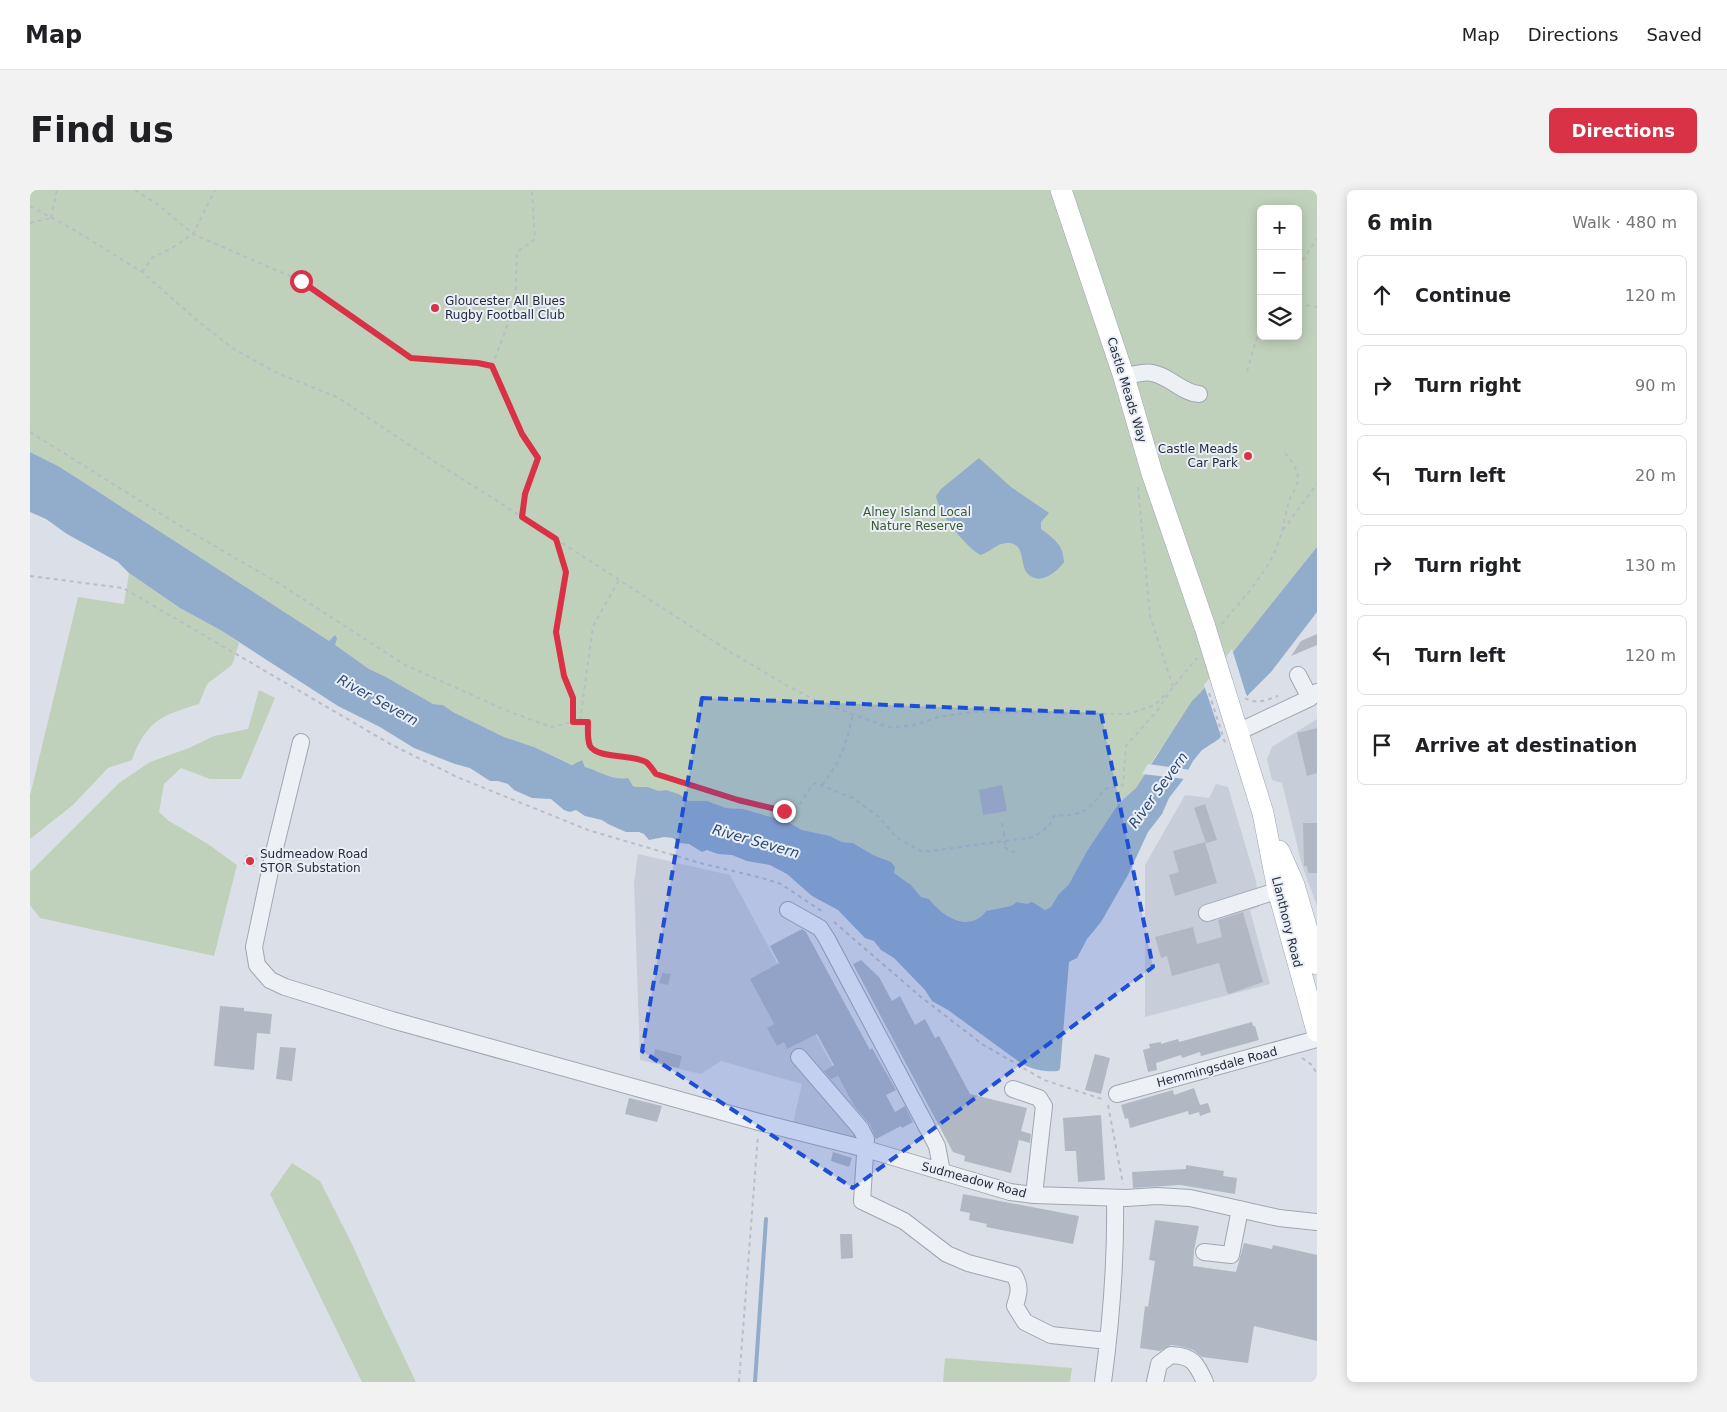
<!DOCTYPE html>
<html lang="en">
<head>
<meta charset="utf-8">
<style>
  body { margin:0; font-family:"DejaVu Sans",sans-serif; background:#f2f2f2; color:#202124 }
  .controls { position:absolute; right:15px; top:15px; display:grid; overflow:hidden; border-radius:8px; box-shadow:0 2px 12px #0003 }
  .controls button { width:45px; height:45px; display:grid; place-items:center; padding:0; border:0; border-bottom:1px solid #e0e0e0; background:#fff; color:#202124; font:25px sans-serif }
  .stop { position:absolute; width:15px; height:15px; margin:-11px; border:4px solid #d93246; border-radius:50%; background:#fff }
  .stop.end { background:#d93246; border-color:#fff; box-shadow:0 1px 5px #0008 }
  .list { margin:0; padding:0; list-style:none }
  h2 { display:flex; justify-content:space-between; align-items:center; height:65px; margin:0; padding:0 20px; font-size:21px }
  h2 small { font-size:16px; font-weight:400; color:#757577 }
  .list li { display:grid; grid-template-columns:32px 1fr auto; gap:15px; align-items:center; box-sizing:border-box; height:80px; margin:0 10px 10px; padding:0 10px; border:1px solid #e0e0e0; border-radius:8px }
  .list b { display:block; font-size:19px; white-space:nowrap }
  .list em { font-size:16px; font-style:normal; color:#757577 }
  .icon { flex:none; width:28px; height:28px; fill:none; stroke:currentColor; stroke-width:2; stroke-linecap:round; stroke-linejoin:round }
  .map { position:relative; flex:none; width:1287px; height:1192px; overflow:hidden; border-radius:8px }
  header { display:flex; align-items:center; gap:30px; box-sizing:border-box; height:70px; padding:0 25px; background:#fff; border-bottom:1px solid #e0e0e0 }
  header strong { font-size:24px }
  nav { display:flex; gap:28px; margin-inline-start:auto; font-size:18px }
  .intro { display:flex; align-items:center; justify-content:space-between; box-sizing:border-box; height:120px; padding:0 30px }
  h1 { margin:0; font-size:35px }
  .button { padding:12px 22px; border-radius:8px; background:#d93246; color:#fff; font-size:18px; font-weight:700 }
  main { display:flex; gap:30px; padding:0 30px }
  aside { flex:1; background:#fff; border-radius:8px; box-shadow:0 2px 12px #0003 }
  .map>svg:first-child { display:block }
  .built { fill:#c8ced9 }
  .green { fill:#c0d1bb; fill-rule:evenodd }
  .water { fill:#92accb }
  .pier { fill:#dbdfe7 }
  .lines { fill:none; stroke-linecap:round; stroke-linejoin:round }
  .stream { stroke:#92accb; stroke-width:4 }
  .building { fill:#b1b8c4 }
  .minor-casing { stroke:#a0a6b1; stroke-width:18 }
  .major-casing { stroke:#99a3b3; stroke-width:22 }
  .path { stroke:#b9bdc5; stroke-width:2; stroke-dasharray:4 4; stroke-linecap:butt }
  .minor { stroke:#edf0f5; stroke-width:16 }
  .major { stroke:#fff; stroke-width:21 }
  .major-bridge-casing { stroke:#99a3b3; stroke-width:22; stroke-linecap:butt }
  .path-bridge { stroke:#b9bdc5; stroke-width:2; stroke-dasharray:4 4; stroke-linecap:butt }
  .major-bridge { stroke:#fff; stroke-width:21 }
  .route { stroke:#d93246; stroke-width:6 }
  .marked { fill:#1d4ed8; fill-opacity:0.2; stroke:#1d4ed8; stroke-width:4; stroke-dasharray:10 6; stroke-linejoin:round }
  .poi-dot { fill:#d93246; stroke:#eaeef5; stroke-width:2 }
  .labels { text-anchor:middle; stroke-width:4; stroke-linejoin:round; paint-order:stroke }
  .poi-label { font-size:12px; fill:#242c3e; stroke:#eaeef5; text-anchor:start }
  .street-label { font-size:12px; fill:#242c3e; stroke:#eaeef5 }
  .park-label { font-size:12px; fill:#375b30; stroke:#eaeef5 }
  .water-label { font-size:14px; font-style:italic; fill:#2b4975; stroke:#eaeef5 }
</style>
</head>
<body>
<header>
<strong>Map</strong>
<nav><a>Map</a><a>Directions</a><a>Saved</a></nav>
</header>
<div class="intro"><h1>Find us</h1><a class="button">Directions</a></div>
<main>
<div class="map">
<svg width="1287" height="1192" viewBox="0 0 1287 1192">
  <rect width="100%" height="100%" fill="#dbdfe7"/>
  <!-- built -->
  <path class="built" d="M 1287,529 L 1287,716 L 1272,675 L 1252,593 L 1242,590 L 1237,569 L 1242,557 Z
    M 1186,594 L 1198,597 L 1226,691 L 1229,717 L 1220,720 L 1240,794 L 1115,827 L 1115,675 L 1155,605 L 1179,608 Z
    M 608,664 L 700,685 L 847,959 L 762,937 L 772,894 L 691,871 L 671,884 L 610,870 L 604,693 Z"/>
  <!-- green -->
  <path class="green" d="M 0,0 L 1287,0 L 1287,357 L 1127,564 L 1106,598 L 1089,613 L 1057,661 L 1039,694 L 1028,705 L 1021,717 L 1015,720 L 987,712 L 981,716 L 956,721 C 939,744 912,726 899,709 L 891,707 L 881,695 L 864,683 L 861,672 L 843,665 L 823,653 L 812,652 L 800,646 L 772,640 L 758,632 L 709,619 L 696,618 L 677,611 L 659,611 L 649,604 L 636,600 L 629,601 L 619,598 L 607,597 L 555,577 L 552,570 L 543,575 L 504,557 L 474,547 L 423,522 L 413,515 L 403,514 L 356,487 L 339,479 L 100,322 L 28,276 L 0,262 ZM 1231,19 L 1268,19 L 1268,146 L 1231,146 Z
    M 99,383 L 150,418 L 192,441 L 209,453 L 202,475 L 177,494 L 169,514 C 132,525 116,531 102,570 L 78,578 L 43,615 L 0,649 L 0,606 L 48,407 L 94,414 Z
    M 229,500 L 245,508 L 211,589 L 180,589 L 151,578 L 134,594 L 129,622 L 139,631 L 178,654 L 207,675 L 184,766 L 10,728 L 0,715 L 0,682 L 89,593 L 120,572 L 159,558 L 184,546 L 218,539 Z
    M 262,973 L 290,991 L 322,1054 L 353,1123 L 386,1192 L 332,1192 L 240,1004 Z
    M 915,1168 L 1042,1178 L 1040,1192 L 913,1192 Z"/>
  <!-- water -->
  <path class="water" d="M 0,262 L 28,276 L 61,297 L 299,451 L 305,445 L 307,448 L 305,455 L 339,479 L 356,487 L 403,514 L 413,515 L 423,522 L 474,547 L 504,557 L 542,575 L 552,570 L 555,577 C 570,581 582,591 598,588 L 603,596 L 607,597 L 618,597 L 629,601 L 636,600 L 649,604 L 659,611 L 677,611 L 696,618 L 713,619 L 758,632 L 772,640 L 800,646 L 812,652 L 823,653 L 843,665 L 861,672 L 865,677 L 864,683 L 881,695 L 891,707 L 899,709 C 912,726 939,744 956,721 L 981,716 L 987,712 L 997,714 L 1002,712 L 1015,720 L 1021,717 L 1028,705 L 1039,694 L 1057,661 L 1089,613 L 1106,598 L 1162,511 L 1172,501 L 1287,357 L 1287,422 L 1241,482 L 1219,504 L 1189,549 L 1172,560 L 1163,571 L 1152,591 L 1139,608 L 1132,624 L 1118,642 L 1098,685 L 1071,732 L 1057,749 L 1047,768 L 1039,772 L 1030,879 L 1028,881 C 1015,882 1004,880 992,874 L 918,820 L 902,811 L 895,800 L 864,768 L 851,760 L 844,751 L 835,748 L 808,720 L 782,706 L 757,684 L 740,675 L 717,671 L 702,665 L 688,664 L 677,660 L 672,662 L 659,654 L 649,653 L 643,648 L 634,647 L 619,650 L 614,644 L 609,642 L 596,642 L 578,634 L 572,630 L 555,626 L 546,620 L 540,622 L 534,620 L 521,609 L 502,608 L 484,600 L 478,594 L 468,591 L 460,591 L 440,578 L 425,574 L 384,558 L 350,537 L 308,516 L 192,441 L 150,418 L 99,383 L 88,372 L 37,344 L 16,329 L 0,322 Z
    M 949,268 L 981,297 L 1019,323 L 1011,332 L 1011,339 C 1025,350 1033,354 1034,372 C 1027,382 1010,396 998,384 C 989,375 996,353 978,353 C 968,352 959,363 950,365 C 934,354 909,325 906,306 L 911,299 Z"/>
  <!-- pier -->
  <path class="pier" d="M 1202,459 L 1216,504 L 1219,508 L 1192,549 L 1174,495 Z
    M 1118,574 L 1161,580 L 1155,589 L 1112,584 Z"/>
  <g class="lines">
    <!-- stream -->
    <path class="stream" d="M 725,1192 L 736,1029"/>
  </g>
  <!-- building -->
  <path class="building" d="M 1287,444 L 1287,455 L 1261,466 L 1271,451 Z
    M 1287,538 L 1287,583 L 1277,586 L 1267,543 Z
    M 972,595 L 977,621 L 953,625 L 949,600 Z
    M 1175,614 L 1187,650 L 1176,653 L 1164,618 Z
    M 1273,633 L 1287,633 L 1287,683 L 1278,683 L 1277,676 L 1274,676 Z
    M 1175,652 L 1187,693 L 1145,706 L 1139,685 L 1149,682 L 1143,661 Z
    M 216,665 L 227,668 L 224,677 L 213,674 Z
    M 1213,722 L 1233,792 L 1199,804 L 1197,802 L 1189,773 L 1142,786 L 1137,766 L 1131,768 L 1125,747 L 1163,737 L 1167,754 L 1192,747 L 1188,730 Z
    M 772,739 L 776,742 L 840,860 L 842,858 L 866,900 L 856,905 L 865,922 L 875,916 L 883,932 L 872,938 L 871,936 L 846,949 L 840,935 L 824,916 L 808,886 L 801,889 L 794,881 L 804,875 L 787,844 L 757,859 L 754,852 L 747,856 L 737,838 L 744,834 L 720,789 L 749,773 L 740,756 Z
    M 831,770 L 849,787 L 862,811 L 870,806 L 885,835 L 895,829 L 905,848 L 909,846 L 940,904 L 997,918 L 991,941 L 1001,944 L 1000,953 L 989,950 L 981,983 L 934,971 L 935,966 L 923,962 L 823,774 Z
    M 632,783 L 641,784 L 638,795 L 629,793 Z
    M 190,816 L 214,818 L 214,821 L 242,824 L 240,844 L 227,843 L 224,880 L 184,876 Z
    M 1222,832 L 1223,836 L 1225,836 L 1229,850 L 1171,866 L 1170,862 L 1152,868 L 1151,865 L 1126,873 L 1127,880 L 1118,882 L 1113,860 L 1120,858 L 1119,854 L 1131,852 L 1131,854 L 1148,849 L 1149,852 Z
    M 250,857 L 266,858 L 262,891 L 246,889 Z
    M 625,859 L 652,866 L 649,878 L 622,872 Z
    M 1065,864 L 1080,868 L 1071,904 L 1055,900 Z
    M 1164,898 L 1170,915 L 1178,913 L 1181,922 L 1170,926 L 1169,922 L 1159,925 L 1158,921 L 1100,938 L 1098,928 L 1095,929 L 1091,915 L 1143,900 L 1144,905 Z
    M 599,908 L 632,916 L 627,932 L 595,924 Z
    M 1071,925 L 1075,990 L 1048,992 L 1046,961 L 1035,961 L 1033,928 Z
    M 803,962 L 822,968 L 819,977 L 801,971 Z
    M 1156,975 L 1194,981 L 1193,986 L 1207,988 L 1205,1004 L 1150,995 L 1103,998 L 1102,982 L 1156,979 Z
    M 933,1004 L 1049,1026 L 1043,1054 L 956,1037 L 957,1034 L 939,1030 L 940,1023 L 930,1021 Z
    M 1125,1030 L 1169,1036 L 1164,1060 L 1163,1076 L 1206,1082 L 1214,1053 L 1242,1059 L 1243,1055 L 1287,1065 L 1287,1151 L 1224,1136 L 1218,1173 L 1172,1167 L 1163,1160 L 1149,1156 L 1141,1155 L 1130,1161 L 1110,1158 L 1115,1116 L 1118,1117 L 1125,1071 L 1119,1070 Z
    M 810,1044 L 822,1044 L 823,1068 L 811,1069 Z"/>
  <g class="lines">
    <!-- minor casing -->
    <g class="minor-casing">
      <path id="minor" d="M 1094,187 C 1102,185 1114,181 1122,183 C 1140,186 1152,203 1169,204
        M 1268,485 L 1280,508
        M 1208,542 L 1280,508 L 1287,502
        M 271,552 L 244,662 L 224,757 L 227,775 L 240,790 L 255,797 L 362,830 L 729,932 L 836,959 L 980,1002 L 1004,1005 L 1096,1008 L 1127,1006 L 1160,1008 L 1249,1028 L 1287,1032
        M 758,720 L 790,738 L 797,749 L 907,956 L 912,982
        M 1177,723 L 1259,697
        M 769,867 L 831,939 L 836,949 L 832,1011 L 874,1031 L 917,1064 L 938,1073 L 984,1085 C 991,1097 989,1103 985,1116 L 995,1132 L 1021,1145 L 1078,1151
        M 983,899 L 1009,908 L 1014,916 L 1004,1005
        M 1087,904 L 1287,849
        M 1174,1062 L 1201,1065 L 1210,1019
        M 1073,1192 C 1081,1133 1086,1067 1085,1008
        M 1125,1192 L 1129,1174 L 1141,1165 C 1163,1166 1166,1173 1175,1192"/>
    </g>
    <!-- major casing -->
    <g class="major-casing">
      <path id="major" d="M 1031,0 L 1094,187 L 1122,283 L 1175,437
        M 1192,492 L 1233,623 L 1248,700 L 1287,841
        M 1249,661 L 1264,695 L 1287,774"/>
    </g>
    <!-- path -->
    <path class="path" d="M 105,0 L 127,14 L 163,44 L 271,91 L 381,167 L 448,173 L 462,176 L 492,244 L 507,267 L 495,304 L 492,327
      M 0,16 L 46,41 L 112,82 L 169,132 L 204,159 L 247,183 L 307,207 L 405,272 L 461,307 L 702,463 L 756,495 L 789,512 L 858,537 L 882,536 L 908,527 L 943,522 L 1098,524 L 1125,515 L 1138,502
      M 21,28 L 27,0
      M 0,33 L 21,28
      M 1268,77 L 1287,49
      M 112,82 L 122,68 L 142,58 L 163,44 L 185,0
      M 1268,114 L 1287,117
      M 462,176 L 485,115 L 487,62 L 505,49 L 502,0
      M 1217,181 L 1226,150 L 1231,139
      M 0,242 L 152,337 L 250,394 L 375,475 L 480,522 L 521,537 L 543,532 L 559,532 C 558,539 557,549 560,556 C 568,569 602,564 616,572 C 620,575 623,580 626,584 C 648,591 747,626 763,619 C 773,615 776,600 785,593 L 823,608 L 849,627 L 867,648 L 893,662 L 1004,647 L 1019,636 L 1024,626 C 1054,625 1057,622 1075,599 L 1093,595 L 1096,556 L 1127,521 L 1143,497 L 1167,468
      M 1108,297 L 1120,426 L 1143,497
      M 1253,340 L 1287,294
      M 527,350 L 536,383 L 526,442 L 534,486 L 543,508 L 543,532
      M 0,386 L 93,398 L 362,555 L 427,587 L 558,640 L 670,673 L 732,688 L 751,694 L 793,722
      M 1192,434 C 1211,410 1234,387 1246,359 C 1252,345 1254,330 1258,315 C 1259,308 1263,303 1266,297 C 1272,284 1263,273 1255,263
      M 1215,508 C 1226,515 1236,510 1248,506
      M 550,531 L 563,436 L 589,390
      M 792,595 C 811,571 816,554 823,524
      M 972,633 L 974,643
      M 975,657 L 980,662 L 987,661
      M 804,732 L 891,807 L 952,854 L 1014,890 L 1075,910
      M 1272,868 L 1282,875 L 1287,884
      M 1078,915 L 1093,994
      M 709,1192 L 728,945"/>
    <!-- minor -->
    <use href="#minor" class="minor"/>
    <!-- major -->
    <use href="#major" class="major"/>
    <!-- major-bridge casing -->
    <g class="major-bridge-casing">
      <path id="major-bridge" d="M 1175,437 L 1192,492"/>
    </g>
    <!-- path-bridge -->
    <path class="path-bridge" d="M 1179,503 L 1195,553
      M 974,643 L 975,657"/>
    <!-- major-bridge -->
    <use href="#major-bridge" class="major-bridge"/>
  </g>
  <g class="lines">
    <!-- route -->
    <path class="route" d="M 271,91 L 381,168 L 448,173 L 462,176 L 492,244 L 508,268 L 495,304 L 492,327 L 526,349 L 536,382 L 526,442 L 534,486 L 543,508 L 543,532 L 558,532 C 558,539 557,549 560,556 C 568,569 602,564 616,572 C 620,575 623,580 626,584 L 708,610 L 754,621"/>
  </g>
  <!-- marked area -->
  <path class="marked" d="M 672,508 L 1071,523 L 1123,777 L 823,998 L 612,861 Z"/>
  <!-- markers -->
  <g class="poi-dot">
    <circle cx="405" cy="118" r="5"/>
    <circle cx="1218" cy="266" r="5"/>
    <circle cx="220" cy="671" r="5"/>
  </g>
  <g class="labels">
    <!-- poi labels -->
    <g class="poi-label">
      <text x="415" y="115">Gloucester All Blues<tspan x="415" dy="14">Rugby Football Club</tspan></text>
      <text x="1208" y="263" text-anchor="end">Castle Meads<tspan x="1208" dy="14">Car Park</tspan></text>
      <text x="230" y="668">Sudmeadow Road<tspan x="230" dy="14">STOR Substation</tspan></text>
    </g>
    <!-- street labels -->
    <g class="street-label">
      <text transform="translate(1097 200) rotate(73)" y="4">Castle Meads Way</text>
      <text transform="translate(1257 732) rotate(76)" y="4">Llanthony Road</text>
      <text transform="translate(1187 877) rotate(-15)" y="4">Hemmingsdale Road</text>
      <text transform="translate(944 990) rotate(15)" y="4">Sudmeadow Road</text>
    </g>
    <!-- park labels -->
    <g class="park-label">
      <text x="887" y="326">Alney Island Local<tspan x="887" dy="14">Nature Reserve</tspan></text>
    </g>
    <!-- water labels -->
    <g class="water-label">
      <text transform="translate(348 510) rotate(29)" y="5">River Severn</text>
      <text transform="translate(1128 600) rotate(-54)" y="5">River Severn</text>
      <text transform="translate(726 651) rotate(16)" y="5">River Severn</text>
    </g>
  </g>
</svg>
<div class="controls">
<button>+</button>
<button>−</button>
<button><svg class="icon" aria-label="layers" viewBox="0 0 24 24"><path d="M12 4l9 5-9 5-9-5zM3 14l9 5 9-5"/></svg></button>
</div>
<div class="stop" style="left:271px;top:91px"></div>
<div class="stop end" style="left:754px;top:621px"></div>
</div>
<aside>
<h2>6 min<small>Walk · 480 m</small></h2>
<ul class="list">
<li><svg class="icon" aria-label="ahead" viewBox="0 0 24 24"><path d="M12 20V5M6 11l6-6 6 6"/></svg><div><b>Continue</b></div><em>120 m</em></li>
<li><svg class="icon" aria-label="right" viewBox="0 0 24 24"><path d="M7 20v-9h11M14 6l5 5-5 5"/></svg><div><b>Turn right</b></div><em>90 m</em></li>
<li><svg class="icon" aria-label="left" viewBox="0 0 24 24"><path d="M17 20v-9H6M10 6l-5 5 5 5"/></svg><div><b>Turn left</b></div><em>20 m</em></li>
<li><svg class="icon" aria-label="right" viewBox="0 0 24 24"><path d="M7 20v-9h11M14 6l5 5-5 5"/></svg><div><b>Turn right</b></div><em>130 m</em></li>
<li><svg class="icon" aria-label="left" viewBox="0 0 24 24"><path d="M17 20v-9H6M10 6l-5 5 5 5"/></svg><div><b>Turn left</b></div><em>120 m</em></li>
<li><svg class="icon" aria-label="arrive" viewBox="0 0 24 24"><path d="M6 21V4h12l-3 4 3 4H6"/></svg><div><b>Arrive at destination</b></div></li>
</ul>
</aside>
</main>
</body>
</html>
